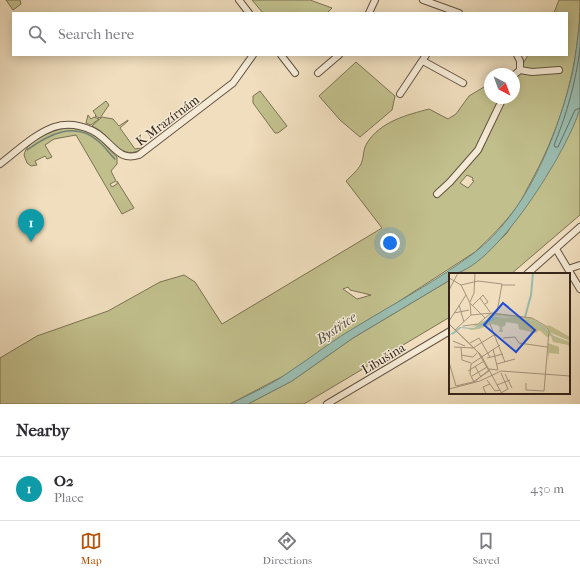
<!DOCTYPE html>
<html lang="en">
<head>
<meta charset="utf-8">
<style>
  body { margin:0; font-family:"IM FELL French Canon",serif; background:#f7f7f7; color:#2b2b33 }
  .compass { position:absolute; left:484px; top:68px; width:36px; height:36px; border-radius:50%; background:#fff; box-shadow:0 2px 10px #0003; rotate:139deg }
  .you { position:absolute; left:390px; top:243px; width:14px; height:14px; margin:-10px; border:3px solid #fff; border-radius:50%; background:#1a73e8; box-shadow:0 0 0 6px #1a73e833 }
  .badge { display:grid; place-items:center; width:26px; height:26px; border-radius:50%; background:#b45309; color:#fff; font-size:13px; font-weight:700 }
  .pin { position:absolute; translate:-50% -33px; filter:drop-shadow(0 1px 2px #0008) }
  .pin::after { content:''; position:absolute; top:21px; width:14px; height:12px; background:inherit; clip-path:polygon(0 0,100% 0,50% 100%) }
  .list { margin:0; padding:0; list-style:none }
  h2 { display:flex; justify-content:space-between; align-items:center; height:52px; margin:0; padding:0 16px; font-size:17px }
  h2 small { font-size:13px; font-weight:400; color:#7c7c81 }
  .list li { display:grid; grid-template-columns:26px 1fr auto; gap:12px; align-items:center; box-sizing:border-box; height:64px; padding:0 16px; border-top:1px solid #e1e1e2 }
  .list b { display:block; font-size:15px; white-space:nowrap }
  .list p { margin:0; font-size:13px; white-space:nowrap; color:#7c7c81 }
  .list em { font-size:13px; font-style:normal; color:#7c7c81 }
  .icon { flex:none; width:22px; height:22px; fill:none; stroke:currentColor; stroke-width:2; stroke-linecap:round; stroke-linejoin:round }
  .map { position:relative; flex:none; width:580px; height:404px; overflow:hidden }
  .search { position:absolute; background:#fff; box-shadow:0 2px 10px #0003; left:12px; right:12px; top:12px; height:44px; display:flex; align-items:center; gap:10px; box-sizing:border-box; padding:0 14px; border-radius:0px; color:#7c7c81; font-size:15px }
  .sheet { height:116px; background:#fff }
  nav { display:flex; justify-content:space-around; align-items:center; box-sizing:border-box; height:56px; border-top:1px solid #e1e1e2; background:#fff; font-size:11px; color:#7c7c81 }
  nav a { display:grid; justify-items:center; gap:2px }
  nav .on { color:#b45309 }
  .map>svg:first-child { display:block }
  .green { fill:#c1bf8c; stroke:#7b7254; fill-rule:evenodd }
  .water { fill:#9abcaf; stroke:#728074 }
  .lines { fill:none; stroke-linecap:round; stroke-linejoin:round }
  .shore { stroke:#687065; stroke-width:1 }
  .stream { stroke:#728074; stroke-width:1.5 }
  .minor-casing { stroke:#645344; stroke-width:8 }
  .minor { stroke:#f5ead5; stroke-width:6 }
  .labels { text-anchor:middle; stroke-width:3; stroke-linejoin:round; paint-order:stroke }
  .street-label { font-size:13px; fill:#35251b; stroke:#f5ead5 }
  .water-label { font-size:14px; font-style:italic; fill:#535247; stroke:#f5ead5 }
  .inset-river { fill:none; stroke:#9abcaf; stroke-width:2 }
  .inset-road { fill:none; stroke:#a5947d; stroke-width:1 }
  .view { fill:#1d4ed8; fill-opacity:0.15; stroke:#1d4ed8; stroke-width:2 }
  .inset-edge { fill:none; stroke:#35251b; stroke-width:2 }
</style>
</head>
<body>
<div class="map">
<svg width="580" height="404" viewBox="0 0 580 404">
  <rect width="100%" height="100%" fill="#f0debe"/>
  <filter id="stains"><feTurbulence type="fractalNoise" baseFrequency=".005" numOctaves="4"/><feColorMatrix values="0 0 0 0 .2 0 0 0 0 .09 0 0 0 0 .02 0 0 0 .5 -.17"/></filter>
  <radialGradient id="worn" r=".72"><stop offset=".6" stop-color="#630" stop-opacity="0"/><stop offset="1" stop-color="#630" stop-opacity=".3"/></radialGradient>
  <!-- green -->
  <path class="green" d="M 6,0 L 20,0 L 21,4 L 13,10 Z
    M 252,0 L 310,0 L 332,8 L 327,13 L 263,13 Z
    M 559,0 L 580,0 C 580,62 562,124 533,178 C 527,188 523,199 516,208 C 504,224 490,238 475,252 L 287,374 L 230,404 L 0,404 L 0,358 L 37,336 L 108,311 L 160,282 L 184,275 L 195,282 L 222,324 L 382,228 L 346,181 C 351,176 358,170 361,164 C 364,157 363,149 367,143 C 381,121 407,115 429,109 L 448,119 L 456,114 L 469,96 L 484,87 L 490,89 L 490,98 L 500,98 L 475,149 L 443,192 L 481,152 L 506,98 L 514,98 L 514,80 L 528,55 L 567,55 L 567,13 L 554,13 ZM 467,175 L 473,178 L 472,180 L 474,181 L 468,188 L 460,183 ZM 348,287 L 350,290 L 371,295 L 357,299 L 343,289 Z
    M 356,62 L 395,96 L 392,110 L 360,137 L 340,120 L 319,96 Z
    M 260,91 L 287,126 L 278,133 L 275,133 L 253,103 L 253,96 Z
    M 106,101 L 109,105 L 100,118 L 95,116 L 96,115 L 93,111 Z
    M 580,108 L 580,215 L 511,274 L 458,274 L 480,259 L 507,233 L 565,142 Z
    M 88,115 L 91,119 L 94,117 L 99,119 L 91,125 L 86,123 Z
    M 102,117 L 113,119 L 119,126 L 128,120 L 128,121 L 120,128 L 135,149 L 145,147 C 120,165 112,134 92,126 Z
    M 66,128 C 82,128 95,133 106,146 C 110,150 113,154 117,157 L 117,164 L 111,171 L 116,181 L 110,184 L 112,187 L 117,184 L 117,181 L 134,208 L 122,214 L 76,135 L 54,139 L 45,145 L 52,157 L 47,159 L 45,156 L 35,161 L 37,165 L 31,166 L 27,163 L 24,155 C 26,141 53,130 66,128 Z
    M 450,280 L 450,317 L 304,404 L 248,404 L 292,381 L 353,338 Z"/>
  <!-- water -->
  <path class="water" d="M 580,20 C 580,41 580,63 580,84 C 580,91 580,101 580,108 C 570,147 492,274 450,274 L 450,280 L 445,283 L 353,338 L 292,381 L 248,404 L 230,404 C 250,394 271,385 289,372 C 312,357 334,339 359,325 C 397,302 438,280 474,253 C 526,213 555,141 571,79 C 576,60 577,39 580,20 Z"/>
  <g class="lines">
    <!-- shore -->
    <path class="shore" d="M 580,48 C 576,81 567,114 554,145 L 555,147 L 558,147 L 575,110 L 580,108"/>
    <!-- stream -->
    <path class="stream" d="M 27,150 C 48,135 75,120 98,141 C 105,146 109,154 115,159"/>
    <!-- minor casing -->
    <g class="minor-casing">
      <path id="minor" d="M 239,0 L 249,13
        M 423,0 L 459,13
        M 369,13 L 375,0
        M 281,55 L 295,73
        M 517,55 L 520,61 L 520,70
        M 423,61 L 463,83
        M 520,70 L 532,72 L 559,70
        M 318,73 L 339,55
        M 514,75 L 520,70
        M 400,94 L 426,55
        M 0,164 C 16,152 34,134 54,127 C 70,122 90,126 103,138 C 115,148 121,161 139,155 L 233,83 L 253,55
        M 437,194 L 450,182 L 478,150 L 503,98
        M 556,249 L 580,289
        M 568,269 L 580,265
        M 527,274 L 580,227
        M 327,404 L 450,331"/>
    </g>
    <!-- minor -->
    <use href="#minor" class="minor"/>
  </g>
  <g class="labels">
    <!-- street labels -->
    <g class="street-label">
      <text transform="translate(167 120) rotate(-37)" y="5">K Mrazírnám</text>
      <text transform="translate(383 358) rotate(-31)" y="5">Libušina</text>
    </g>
    <!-- water labels -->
    <g class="water-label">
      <text transform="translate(336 328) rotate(-34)" y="5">Bystřice</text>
    </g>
  </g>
  <!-- overview -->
  <g transform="translate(449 273)">
    <rect width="121" height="121" fill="#f0debe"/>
    <path d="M 43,40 L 82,45 L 97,54 L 99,59 L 90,51 L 85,48 L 68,45 L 85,49 L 105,64 L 121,69 L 121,76 L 119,72 L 104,69 L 102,63 L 98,64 L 90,57 L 87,60 L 70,56 L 69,51 L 57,49 L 56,53 L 53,54 L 54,59 L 50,59 L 51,54 L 48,52 L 42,51 L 30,56 L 23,57 L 19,56 L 30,54 L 48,44 L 68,45 L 48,43 L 29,53 L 22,54 L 37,47 ZM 100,52 L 121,64 L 121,68 L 100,59 L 98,53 ZM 99,70 L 110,74 L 110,81 L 100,80 L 99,89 Z" fill="#c1bf8c"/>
    <path d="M 53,43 L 28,55 L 21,56 L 12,55 L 5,61 L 0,62 L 11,54 L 25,55 L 42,45 L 53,43 L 85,48 L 90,51 L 105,63 L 121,69 L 105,64 L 85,49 Z" fill="#9abcaf"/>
    <path class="inset-river" d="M 76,44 L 82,22 L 84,0"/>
    <path class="inset-road" d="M 0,5 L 12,12 L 21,30 L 36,45M 12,12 L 29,8 L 53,11 L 48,39M 53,12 L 66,12M 0,17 L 9,0M 31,25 L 41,39M 21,29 L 25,20 L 26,0M 21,30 L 22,42M 10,32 L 15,49M 24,32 L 34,22 L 39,29 L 36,31M 5,40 L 20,37M 0,48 L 17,22M 0,51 L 32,82 L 53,121M 0,51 L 29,79 L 40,98 L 24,109 L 7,113 L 0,89M 41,51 L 56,89M 14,53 L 29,51 L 42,40M 6,57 L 22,42 L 43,40 L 83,45 L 97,53 L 100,58 L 95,118 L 77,117 L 77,110M 54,65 L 66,64 L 70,70 L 98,74M 4,68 L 16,73M 21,70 L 30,65 L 41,84M 5,74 L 24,75 L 45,62M 12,74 L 13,87 L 22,90M 12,82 L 24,84 L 28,80M 38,85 L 54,81M 48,91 L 66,86M 26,93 L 32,104M 40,96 L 49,97 L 44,76M 40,97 L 25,109 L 21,101 L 22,91 L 51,72M 19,98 L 35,88M 52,100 L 59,116 L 52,120M 56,101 L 63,115M 23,103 L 38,94M 38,107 L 46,118 L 51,117M 48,112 L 61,107M 0,116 L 31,108 L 52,98 L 121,103M 37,121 L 34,114 L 41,111"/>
    <path class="view" d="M 54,30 L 86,57 L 67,79 L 35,52 Z"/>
    <rect width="121" height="121" class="inset-edge"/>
  </g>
  <rect width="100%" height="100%" filter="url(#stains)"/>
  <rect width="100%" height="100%" fill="url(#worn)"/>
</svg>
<svg class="compass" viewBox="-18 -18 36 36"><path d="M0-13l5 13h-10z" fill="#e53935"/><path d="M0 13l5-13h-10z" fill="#7c7c81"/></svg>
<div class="you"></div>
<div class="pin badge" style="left:31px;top:242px;background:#0f9aa8">1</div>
<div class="search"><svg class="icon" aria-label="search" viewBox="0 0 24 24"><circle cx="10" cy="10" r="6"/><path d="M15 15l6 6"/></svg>Search here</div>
</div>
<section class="sheet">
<h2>Nearby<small></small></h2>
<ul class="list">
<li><span class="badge" style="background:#0f9aa8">1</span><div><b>O2</b><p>Place</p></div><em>430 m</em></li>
</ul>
</section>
<nav>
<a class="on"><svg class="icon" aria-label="map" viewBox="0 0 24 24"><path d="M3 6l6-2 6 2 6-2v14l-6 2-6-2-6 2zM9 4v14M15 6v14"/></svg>Map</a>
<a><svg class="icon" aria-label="directions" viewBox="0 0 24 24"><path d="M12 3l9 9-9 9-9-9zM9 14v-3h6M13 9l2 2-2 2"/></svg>Directions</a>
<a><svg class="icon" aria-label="saved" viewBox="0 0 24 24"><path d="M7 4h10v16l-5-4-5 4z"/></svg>Saved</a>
</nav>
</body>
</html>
